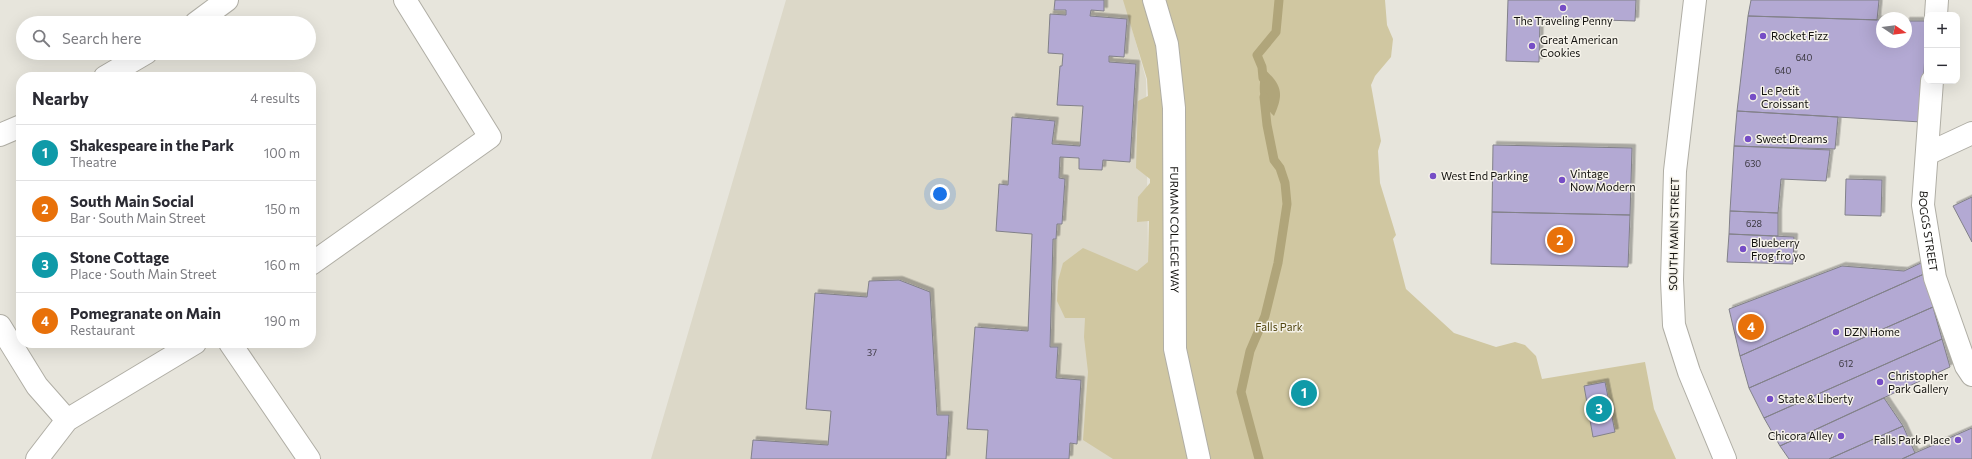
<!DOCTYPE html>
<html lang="en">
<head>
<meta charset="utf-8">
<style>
  body { margin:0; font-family:Commissioner,sans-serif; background:#f2f2f3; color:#2b2b33 }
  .controls { position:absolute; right:12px; top:12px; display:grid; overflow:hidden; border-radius:8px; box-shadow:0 4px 16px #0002 }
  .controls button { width:36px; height:36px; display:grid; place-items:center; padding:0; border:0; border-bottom:1px solid #e1e1e2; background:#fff; color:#2b2b33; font:20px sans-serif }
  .compass { position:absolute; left:1876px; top:12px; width:36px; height:36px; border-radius:50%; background:#fff; box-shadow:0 4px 16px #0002; rotate:103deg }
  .you { position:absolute; left:940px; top:194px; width:14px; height:14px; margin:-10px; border:3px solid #fff; border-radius:50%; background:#1a73e8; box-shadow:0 0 0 6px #1a73e833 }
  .badge { display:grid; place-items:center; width:26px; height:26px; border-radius:50%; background:#764dc6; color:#fff; font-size:13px; font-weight:700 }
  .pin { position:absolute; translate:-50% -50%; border:2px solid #fff; box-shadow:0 1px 4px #0006 }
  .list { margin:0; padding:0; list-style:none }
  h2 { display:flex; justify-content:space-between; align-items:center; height:52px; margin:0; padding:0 16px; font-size:17px }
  h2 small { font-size:13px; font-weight:400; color:#7c7c81 }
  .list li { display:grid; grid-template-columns:26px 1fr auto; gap:12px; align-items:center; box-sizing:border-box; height:56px; padding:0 16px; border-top:1px solid #e1e1e2 }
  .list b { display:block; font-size:15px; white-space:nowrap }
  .list p { margin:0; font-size:13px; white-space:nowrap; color:#7c7c81 }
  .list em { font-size:13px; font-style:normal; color:#7c7c81 }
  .icon { flex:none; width:22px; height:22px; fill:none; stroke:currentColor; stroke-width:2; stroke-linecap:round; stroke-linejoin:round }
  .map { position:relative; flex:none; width:1972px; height:459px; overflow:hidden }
  .search { position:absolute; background:#fff; box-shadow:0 4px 16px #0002; left:16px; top:16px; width:300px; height:44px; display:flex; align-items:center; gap:10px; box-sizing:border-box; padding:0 14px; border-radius:22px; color:#7c7c81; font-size:15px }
  .panel { position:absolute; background:#fff; box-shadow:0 4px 16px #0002; left:16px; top:72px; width:300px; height:276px; border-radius:16px }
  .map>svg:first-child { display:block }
  .built { fill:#dcd8c8 }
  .green { fill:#d0c7a1 }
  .water { fill:#b0a57a }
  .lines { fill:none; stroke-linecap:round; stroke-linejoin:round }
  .stream { stroke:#b0a57a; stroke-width:9 }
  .building { fill:#b3a9d3; stroke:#828189; filter:url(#shadow) }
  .minor-casing { stroke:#b0aea5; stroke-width:24 }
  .minor { stroke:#fff; stroke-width:22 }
  .poi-dot { fill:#764dc6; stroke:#f5f2e9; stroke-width:1.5 }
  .labels { text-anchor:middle; stroke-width:3; stroke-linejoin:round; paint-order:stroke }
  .number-label { font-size:9px; fill:#3a373f }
  .poi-label { font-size:11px; fill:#12110e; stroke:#f5f2e9; text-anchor:start }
  .street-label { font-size:11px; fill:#12110e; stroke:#f5f2e9 }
  .park-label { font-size:11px; fill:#51450f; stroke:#f5f2e9 }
</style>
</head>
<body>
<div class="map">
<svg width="1972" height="459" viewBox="0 0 1972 459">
  <defs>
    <filter id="shadow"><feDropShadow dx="3.5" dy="-3.5" stdDeviation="0" flood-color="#0004"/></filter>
  </defs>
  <rect width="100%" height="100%" fill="#e7e5dc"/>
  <!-- built -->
  <path class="built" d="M 786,0 L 1124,0 L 1146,79 L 1148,262 L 1163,449 L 1165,459 L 651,459 Z"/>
  <!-- green -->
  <path class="green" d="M 1123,0 L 1385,0 L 1387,25 L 1393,39 L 1391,57 L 1375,76 L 1371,85 L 1381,141 L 1378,151 L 1380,183 L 1396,235 L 1393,239 L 1406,289 L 1454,333 L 1496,347 L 1515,342 L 1525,345 L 1536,356 L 1542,379 L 1645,362 L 1654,409 L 1676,459 L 1113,459 L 1083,440 L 1088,372 L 1084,337 L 1085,318 L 1065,318 L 1057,301 L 1058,281 L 1063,263 L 1083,248 L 1137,271 L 1148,262 L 1149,221 L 1137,222 L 1138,197 L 1150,183 L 1150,179 L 1136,168 L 1138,101 L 1148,96 L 1147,79 Z"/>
  <!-- water -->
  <path class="water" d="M 1262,67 C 1281,84 1285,92 1274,116 C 1256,99 1259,90 1262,67 Z"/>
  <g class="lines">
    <!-- stream -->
    <path class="stream" d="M 1263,78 L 1262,67 L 1257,55 L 1276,32 L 1279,0
      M 1259,459 L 1241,392 L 1250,351 L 1265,316 L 1278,263 L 1287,204 L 1285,183 L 1280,168 L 1274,160 L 1267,125 L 1264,97"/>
  </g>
  <!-- building -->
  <path class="building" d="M 1055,0 L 1104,0 L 1104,11 L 1091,10 L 1090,16 L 1127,19 L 1124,57 L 1109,56 L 1109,62 L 1136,64 L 1130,162 L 1103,160 L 1102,170 L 1079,169 L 1079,158 L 1060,157 L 1059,178 L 1065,179 L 1062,224 L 1057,224 L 1056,239 L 1053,239 L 1050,347 L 1058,347 L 1056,378 L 1081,380 L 1077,444 L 1070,443 L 1069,459 L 986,459 L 988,430 L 967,429 L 975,327 L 1028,331 L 1032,234 L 996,231 L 999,184 L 1008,185 L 1012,117 L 1055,121 L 1052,144 L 1080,146 L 1083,106 L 1057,105 L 1060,66 L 1062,66 L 1063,54 L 1048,53 L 1050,14 L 1066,15 L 1066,10 L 1054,10 Z
    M 1508,0 L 1636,0 L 1635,21 L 1540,18 L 1539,62 L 1506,61 Z
    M 1751,0 L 1879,0 L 1877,20 L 1748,16 Z
    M 1748,16 L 1882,20 L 1882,42 L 1906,42 L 1906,21 L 1927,21 L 1921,122 L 1737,111 Z
    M 1737,111 L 1838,117 L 1835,149 L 1734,146 Z
    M 1493,145 L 1632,148 L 1630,215 L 1492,212 Z
    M 1734,146 L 1830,150 L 1826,181 L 1781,179 L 1778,213 L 1730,211 Z
    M 1846,179 L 1882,180 L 1881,216 L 1845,215 Z
    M 1972,197 L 1972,242 L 1953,206 Z
    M 1730,211 L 1778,213 L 1778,236 L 1729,234 Z
    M 1492,212 L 1630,215 L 1628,267 L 1491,264 Z
    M 1729,234 L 1794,237 L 1793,264 L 1727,262 Z
    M 1921,263 L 1924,274 L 1740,356 L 1729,309 L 1842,266 L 1904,271 Z
    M 1924,274 L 1933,307 L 1749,388 L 1740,356 Z
    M 899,280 L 930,292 L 937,415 L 949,415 L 946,459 L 751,459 L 753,440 L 828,445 L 831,411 L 806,409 L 815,293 L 867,297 L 869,281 Z
    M 1933,307 L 1942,339 L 1764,418 L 1749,388 Z
    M 1942,339 L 1950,367 L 1780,446 L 1764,418 Z
    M 1605,382 L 1615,432 L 1593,437 L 1584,386 Z
    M 1884,398 L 1903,426 L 1829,459 L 1789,459 L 1780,446 Z
    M 1903,426 L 1915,453 L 1902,459 L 1829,459 Z
    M 1972,428 L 1972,459 L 1902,459 L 1915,453 Z"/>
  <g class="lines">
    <!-- minor casing -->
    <g class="minor-casing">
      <g id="minor">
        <path id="s1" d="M 1154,0 L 1167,44 L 1174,108 L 1175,349 L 1199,459"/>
        <path d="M 1695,0 L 1675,171 L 1672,280 L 1674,325 L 1689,372 L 1725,459"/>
        <path d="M 1936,15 L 1937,0"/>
        <path d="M 196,23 L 227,0"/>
        <path d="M 105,77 L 146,53"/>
        <path id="s2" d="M 1932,81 L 1923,205 L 1935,278 L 1966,366 L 1972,375"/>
        <path d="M 0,135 L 21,126"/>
        <path d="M 1927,154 L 1972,133"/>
        <path d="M 311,264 L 490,137 L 405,0"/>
        <path d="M 0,326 L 37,386 L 67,420"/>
        <path d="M 230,343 L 309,459"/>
        <path d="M 37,459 L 67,420 L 195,343"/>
      </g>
    </g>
    <!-- minor -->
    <use href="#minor" class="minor"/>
  </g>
  <!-- markers -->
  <g class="poi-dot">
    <circle cx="1563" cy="8" r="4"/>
    <circle cx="1763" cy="36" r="4"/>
    <circle cx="1532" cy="46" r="4"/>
    <circle cx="1753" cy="97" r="4"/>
    <circle cx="1748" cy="139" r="4"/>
    <circle cx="1433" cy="176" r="4"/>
    <circle cx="1562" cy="180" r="4"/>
    <circle cx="1743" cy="249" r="4"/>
    <circle cx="1836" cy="332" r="4"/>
    <circle cx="1880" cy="382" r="4"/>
    <circle cx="1770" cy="399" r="4"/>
    <circle cx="1841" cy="436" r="4"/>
    <circle cx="1958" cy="440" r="4"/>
  </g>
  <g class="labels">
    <!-- number labels -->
    <g class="number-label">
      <text x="1804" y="61">640</text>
      <text x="1783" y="74">640</text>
      <text x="1753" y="167">630</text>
      <text x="1754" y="227">628</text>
      <text x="872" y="356">37</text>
      <text x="1846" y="367">612</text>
    </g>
    <!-- poi labels -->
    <g class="poi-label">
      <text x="1563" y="25" text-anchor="middle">The Traveling Penny</text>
      <text x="1771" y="40">Rocket Fizz</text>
      <text x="1540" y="44">Great American<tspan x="1540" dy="13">Cookies</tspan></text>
      <text x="1761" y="95">Le Petit<tspan x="1761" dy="13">Croissant</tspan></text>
      <text x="1756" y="143">Sweet Dreams</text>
      <text x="1570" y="178">Vintage<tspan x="1570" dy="13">Now Modern</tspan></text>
      <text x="1441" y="180">West End Parking</text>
      <text x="1751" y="247">Blueberry<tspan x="1751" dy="13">Frog fro yo</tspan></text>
      <text x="1844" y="336">DZN Home</text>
      <text x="1888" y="380">Christopher<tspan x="1888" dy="13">Park Gallery</tspan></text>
      <text x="1778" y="403">State &amp; Liberty</text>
      <text x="1833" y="440" text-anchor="end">Chicora Alley</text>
      <text x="1950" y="444" text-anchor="end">Falls Park Place</text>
    </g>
    <!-- street labels -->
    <g class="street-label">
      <text dy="4" stroke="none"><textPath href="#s1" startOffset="232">FURMAN COLLEGE WAY</textPath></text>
      <text dy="4" stroke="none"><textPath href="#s2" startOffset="151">BOGGS STREET</textPath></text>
      <text transform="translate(1674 234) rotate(-89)" y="4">SOUTH MAIN STREET</text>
    </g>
    <!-- park labels -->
    <g class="park-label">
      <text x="1279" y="331">Falls Park</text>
    </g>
  </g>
</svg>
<div class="controls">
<button>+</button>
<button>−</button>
</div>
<svg class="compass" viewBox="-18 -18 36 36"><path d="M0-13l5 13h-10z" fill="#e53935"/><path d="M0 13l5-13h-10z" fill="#7c7c81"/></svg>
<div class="you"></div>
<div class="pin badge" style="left:1304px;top:393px;background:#0f9aa8">1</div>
<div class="pin badge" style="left:1560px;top:240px;background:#e8710a">2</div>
<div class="pin badge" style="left:1599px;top:409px;background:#0f9aa8">3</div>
<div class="pin badge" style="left:1751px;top:327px;background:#e8710a">4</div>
<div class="search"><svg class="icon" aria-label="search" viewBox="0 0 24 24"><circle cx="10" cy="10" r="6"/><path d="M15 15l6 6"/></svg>Search here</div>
<section class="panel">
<h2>Nearby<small>4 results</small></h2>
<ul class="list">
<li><span class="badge" style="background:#0f9aa8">1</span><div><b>Shakespeare in the Park</b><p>Theatre</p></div><em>100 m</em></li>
<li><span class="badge" style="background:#e8710a">2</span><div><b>South Main Social</b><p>Bar · South Main Street</p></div><em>150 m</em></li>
<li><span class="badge" style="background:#0f9aa8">3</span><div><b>Stone Cottage</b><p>Place · South Main Street</p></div><em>160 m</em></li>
<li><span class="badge" style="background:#e8710a">4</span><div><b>Pomegranate on Main</b><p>Restaurant</p></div><em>190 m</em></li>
</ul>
</section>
</div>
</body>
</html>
